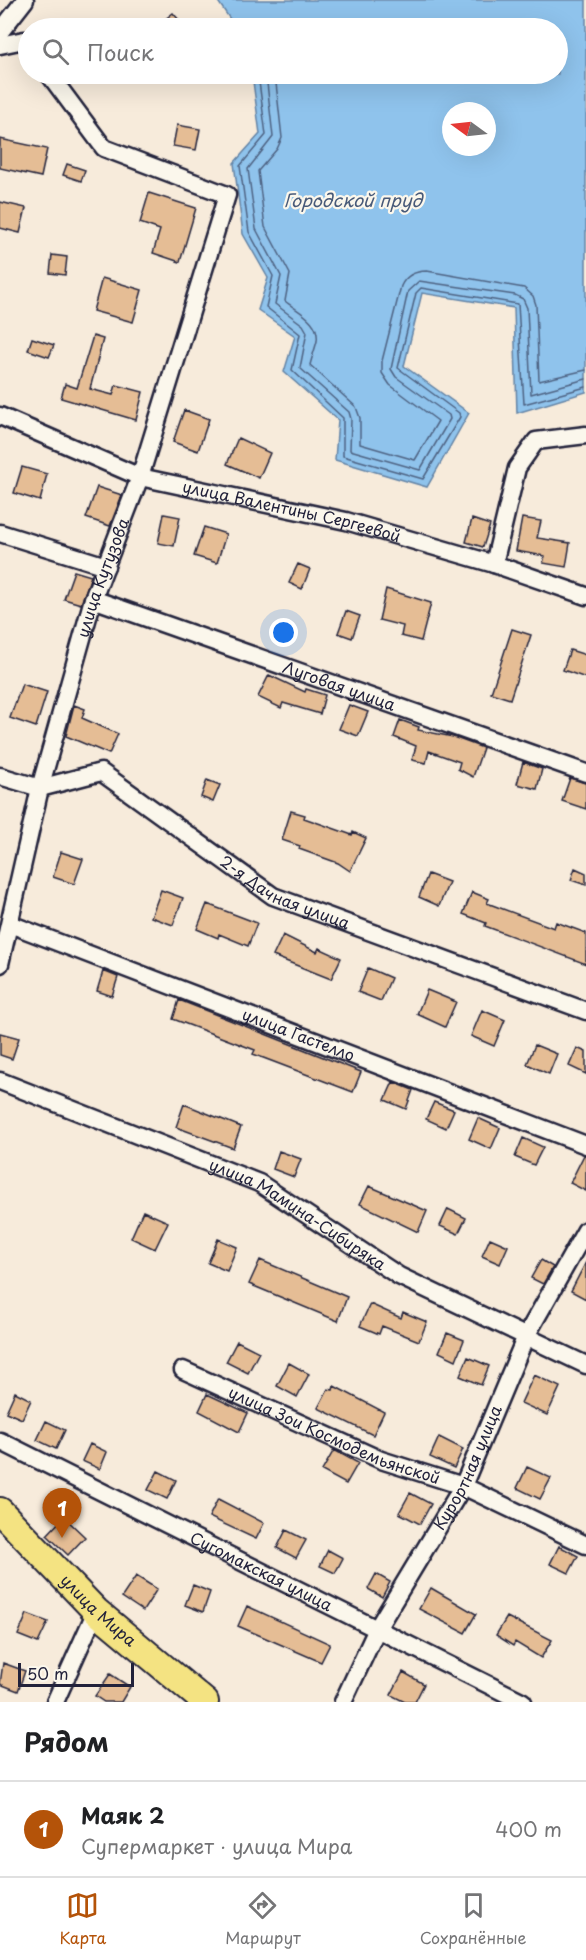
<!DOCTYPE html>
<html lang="ru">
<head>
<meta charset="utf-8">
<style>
  body { margin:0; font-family:"Playpen Sans",sans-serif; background:#f6f6f6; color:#202124 }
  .compass { position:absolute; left:442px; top:102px; width:54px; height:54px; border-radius:50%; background:#fff; box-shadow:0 6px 24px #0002; rotate:285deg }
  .scale { position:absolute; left:18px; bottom:15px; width:116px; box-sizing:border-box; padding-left:6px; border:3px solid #22223b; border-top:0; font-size:16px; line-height:21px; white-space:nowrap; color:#22223b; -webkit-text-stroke:4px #fbf7ec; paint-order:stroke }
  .you { position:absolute; left:284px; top:633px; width:21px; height:21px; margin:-15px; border:4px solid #fff; border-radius:50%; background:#1a73e8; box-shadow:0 0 0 9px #1a73e833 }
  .badge { display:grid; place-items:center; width:39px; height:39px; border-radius:50%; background:#b45309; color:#fff; font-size:20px; font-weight:700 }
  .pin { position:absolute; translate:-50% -50px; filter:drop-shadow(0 2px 3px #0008) }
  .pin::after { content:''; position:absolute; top:32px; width:21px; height:18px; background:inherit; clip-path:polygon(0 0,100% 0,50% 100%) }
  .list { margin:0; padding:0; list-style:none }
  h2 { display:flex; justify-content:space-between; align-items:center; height:78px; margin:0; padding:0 24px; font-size:26px }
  h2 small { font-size:20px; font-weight:400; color:#757577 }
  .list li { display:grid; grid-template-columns:39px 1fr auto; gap:18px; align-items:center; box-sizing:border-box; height:96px; padding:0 24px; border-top:2px solid #e0e0e0 }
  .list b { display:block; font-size:22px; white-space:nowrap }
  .list p { margin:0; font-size:20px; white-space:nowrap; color:#757577 }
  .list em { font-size:20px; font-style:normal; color:#757577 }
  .icon { flex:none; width:33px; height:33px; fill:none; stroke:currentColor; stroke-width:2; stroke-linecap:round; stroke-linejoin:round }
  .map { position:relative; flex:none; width:586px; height:1702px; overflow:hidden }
  .search { position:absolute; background:#fff; box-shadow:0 6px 24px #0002; left:18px; right:18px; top:18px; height:66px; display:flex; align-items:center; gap:15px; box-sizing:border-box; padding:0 21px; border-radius:33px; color:#757577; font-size:22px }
  .sheet { height:174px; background:#fff }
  nav { display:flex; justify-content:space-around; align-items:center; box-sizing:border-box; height:84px; border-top:2px solid #e0e0e0; background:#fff; font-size:16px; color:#757577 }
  nav a { display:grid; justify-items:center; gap:3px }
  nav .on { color:#b45309 }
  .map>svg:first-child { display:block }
  .water { fill:#8fc3ec; stroke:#6383a5; stroke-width:1.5; fill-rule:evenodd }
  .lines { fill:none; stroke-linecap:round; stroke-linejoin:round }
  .shore { stroke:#4e6282; stroke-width:1.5 }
  .building { fill:#e5bd95; stroke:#22223b; stroke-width:1.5 }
  .street-casing { stroke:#22223b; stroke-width:21 }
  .primary-casing { stroke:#22223b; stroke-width:30 }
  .street { stroke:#fbf7ec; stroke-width:16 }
  .primary { stroke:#f4e382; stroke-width:26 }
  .labels { text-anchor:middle; stroke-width:4.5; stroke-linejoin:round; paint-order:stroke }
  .street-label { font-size:16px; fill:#22223b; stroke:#fbf7ec }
  .water-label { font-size:18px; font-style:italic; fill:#485a79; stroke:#fbf7ec }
</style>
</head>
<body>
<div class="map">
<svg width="586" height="1702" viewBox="0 0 586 1702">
  <rect width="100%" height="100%" fill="#f7ebdb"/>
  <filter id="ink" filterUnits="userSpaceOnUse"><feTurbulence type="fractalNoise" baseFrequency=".0167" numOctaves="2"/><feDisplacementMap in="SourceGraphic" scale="12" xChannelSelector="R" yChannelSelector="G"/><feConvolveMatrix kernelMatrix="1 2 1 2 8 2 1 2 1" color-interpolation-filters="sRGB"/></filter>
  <g filter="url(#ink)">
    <!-- water -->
    <path class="water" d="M 217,0 L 586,0 L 586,392 L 517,413 L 514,308 L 422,293 L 404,366 L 469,413 L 427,487 L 335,460 L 338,420 L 284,372 L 295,336 L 258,310 L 268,278 L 243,234 L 234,163 L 260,134 L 252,74 L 558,74 L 558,28 L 236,28 ZM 451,111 L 487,111 L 487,147 L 451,147 Z"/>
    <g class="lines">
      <!-- shore -->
      <path class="shore" d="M 258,74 L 266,135 L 240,166 L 249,232 L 273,276 L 266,307 L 300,334 L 292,370 L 343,418 L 343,456 L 423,479 L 460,417 L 459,413 L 398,368 L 416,293 L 421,288 L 518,304 L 524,404 L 586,387
        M 266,74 L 273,137 L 248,169 L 256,229 L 281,276 L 275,304 L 303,325 L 307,332 L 300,368 L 349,412 L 351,419 L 350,450 L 420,470 L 450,419 L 449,415 L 396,377 L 391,369 L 408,291 L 419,281 L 515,295 L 523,299 L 527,308 L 531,394 L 586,379
        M 275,74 L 282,138 L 277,149 L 258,171 L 265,227 L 290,274 L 285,301 C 298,312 320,320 317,341 C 315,349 312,357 310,365 L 356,407 L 360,418 L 360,444 L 415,460 L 438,421 L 390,385 L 382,373 L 382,361 L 401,286 C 406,275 415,271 427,271 L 524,288 L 533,296 L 536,305 L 539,381 L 586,370"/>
    </g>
    <!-- building -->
    <path class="building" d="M 173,13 L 186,28 L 154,28 Z
      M 177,125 L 200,129 L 196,150 L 173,146 Z
      M 0,139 L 47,149 L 41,177 L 0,168 Z
      M 67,164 L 85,170 L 81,181 L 63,175 Z
      M 149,193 L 196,208 L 180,262 L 153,253 L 160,230 L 140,223 Z
      M 0,202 L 26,208 L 20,233 L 0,228 Z
      M 52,255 L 67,257 L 65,275 L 50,273 Z
      M 102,278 L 142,290 L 133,322 L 93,311 Z
      M 93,336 L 103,339 L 90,389 L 113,395 L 116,385 L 143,392 L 136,420 L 61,398 L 65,384 L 77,388 Z
      M 32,338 L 54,345 L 49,357 L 28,350 Z
      M 184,410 L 209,419 L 198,451 L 173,442 Z
      M 238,438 L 270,453 L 259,478 L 227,464 Z
      M 22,467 L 47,474 L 40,501 L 14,493 Z
      M 97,487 L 122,495 L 110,526 L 86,518 Z
      M 164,514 L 180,517 L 174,546 L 158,543 Z
      M 522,518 L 541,521 L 537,538 L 570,543 L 566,567 L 543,563 L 545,556 L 516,551 Z
      M 472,519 L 490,525 L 483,547 L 466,542 Z
      M 204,527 L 226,534 L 217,563 L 194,556 Z
      M 298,564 L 310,569 L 302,589 L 289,583 Z
      M 74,571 L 91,576 L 81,604 L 64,599 Z
      M 386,589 L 431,603 L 421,641 L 401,636 L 403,626 L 379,620 Z
      M 346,611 L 360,616 L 352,638 L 338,633 Z
      M 512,629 L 531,635 L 510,699 L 491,693 Z
      M 570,650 L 586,655 L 586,678 L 563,670 Z
      M 269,675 L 305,692 L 306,689 L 325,695 L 320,714 L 283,703 L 281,708 L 258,697 Z
      M 22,684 L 47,692 L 36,727 L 10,718 Z
      M 74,705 L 85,709 L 82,718 L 118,734 L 109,754 L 66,736 Z
      M 349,705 L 368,712 L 358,736 L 339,729 Z
      M 400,720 L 419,727 L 418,730 L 453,737 L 483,748 L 473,777 L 458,769 L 460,762 L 429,751 L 426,763 L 412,760 L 416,746 L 394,737 Z
      M 523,762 L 542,769 L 537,789 L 517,784 Z
      M 570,778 L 586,783 L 586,809 L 562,801 Z
      M 207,780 L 220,785 L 213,802 L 201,797 Z
      M 291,811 L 305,815 L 304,818 L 352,835 L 353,832 L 366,838 L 350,871 L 338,863 L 299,849 L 300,846 L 282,840 Z
      M 61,852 L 83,859 L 74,884 L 53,877 Z
      M 575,868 L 586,873 L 586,885 L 571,880 Z
      M 428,874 L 449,882 L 439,906 L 419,897 Z
      M 161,890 L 183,898 L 173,925 L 151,917 Z
      M 472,892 L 489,899 L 487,903 L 554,928 L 556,922 L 586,933 L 586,964 L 485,926 L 486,923 L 463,914 Z
      M 207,904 L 257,923 L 248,946 L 219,934 L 218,938 L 197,929 Z
      M 283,935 L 317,952 L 319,948 L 341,958 L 331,979 L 273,956 Z
      M 368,968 L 391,978 L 381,1001 L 358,992 Z
      M 103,971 L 118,977 L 112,996 L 97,991 Z
      M 427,990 L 456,1002 L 445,1027 L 417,1014 Z
      M 179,1000 L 361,1072 L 353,1092 L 253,1054 L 255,1050 L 173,1019 Z
      M 482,1010 L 505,1020 L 494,1046 L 471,1036 Z
      M 0,1033 L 19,1038 L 12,1059 L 0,1055 Z
      M 535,1045 L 557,1054 L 549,1074 L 527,1064 Z
      M 577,1048 L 586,1052 L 586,1074 L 569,1066 Z
      M 393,1082 L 413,1090 L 406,1109 L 385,1100 Z
      M 434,1102 L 454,1110 L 446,1128 L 426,1119 Z
      M 184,1104 L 241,1127 L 233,1148 L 176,1127 Z
      M 478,1118 L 500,1128 L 491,1149 L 469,1139 Z
      M 523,1138 L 543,1147 L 534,1165 L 515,1157 Z
      M 279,1151 L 301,1159 L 294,1177 L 273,1169 Z
      M 584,1155 L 586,1155 L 586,1191 L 570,1183 Z
      M 369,1186 L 427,1211 L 418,1232 L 360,1204 Z
      M 448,1209 L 466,1218 L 458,1234 L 440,1226 Z
      M 143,1211 L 168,1222 L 155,1249 L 131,1238 Z
      M 490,1238 L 508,1246 L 500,1264 L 482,1256 Z
      M 218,1239 L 237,1247 L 227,1271 L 208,1263 Z
      M 260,1260 L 347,1297 L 338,1321 L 249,1284 Z
      M 541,1260 L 553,1267 L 543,1284 L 531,1278 Z
      M 586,1262 L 586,1299 L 571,1291 Z
      M 370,1304 L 401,1318 L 403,1312 L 427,1322 L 419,1341 L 382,1326 L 379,1334 L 360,1326 Z
      M 447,1333 L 464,1340 L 456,1360 L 439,1352 Z
      M 237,1341 L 259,1352 L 248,1373 L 226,1362 Z
      M 468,1357 L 489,1366 L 481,1385 L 460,1376 Z
      M 289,1363 L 309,1374 L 297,1397 L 277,1386 Z
      M 534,1375 L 560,1387 L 547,1415 L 521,1403 Z
      M 334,1386 L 384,1412 L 373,1435 L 318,1408 L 328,1389 L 333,1390 Z
      M 15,1392 L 31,1400 L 22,1419 L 6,1412 Z
      M 207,1394 L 248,1413 L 239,1432 L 199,1411 Z
      M 46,1421 L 65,1430 L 56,1449 L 37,1440 Z
      M 439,1437 L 463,1449 L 454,1468 L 430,1457 Z
      M 90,1444 L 107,1452 L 100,1469 L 82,1461 Z
      M 334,1450 L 358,1463 L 346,1484 L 322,1471 Z
      M 527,1467 L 551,1478 L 540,1499 L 517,1488 Z
      M 158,1471 L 176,1480 L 167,1499 L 148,1490 Z
      M 410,1493 L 431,1504 L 420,1524 L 399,1513 Z
      M 218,1499 L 264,1523 L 256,1539 L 209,1517 Z
      M 64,1517 L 85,1537 L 68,1555 L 47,1535 Z
      M 286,1530 L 306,1540 L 296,1558 L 277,1548 Z
      M 559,1546 L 578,1556 L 569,1573 L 550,1564 Z
      M 328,1550 L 343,1558 L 335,1573 L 320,1566 Z
      M 376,1574 L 390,1582 L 382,1597 L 368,1589 Z
      M 136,1576 L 157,1589 L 143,1611 L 122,1597 Z
      M 193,1585 L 210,1592 L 203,1612 L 185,1605 Z
      M 431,1588 L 476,1614 L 465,1633 L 419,1609 Z
      M 247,1606 L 330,1644 L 321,1662 L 238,1626 Z
      M 27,1614 L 48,1622 L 38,1643 L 18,1635 Z
      M 507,1617 L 552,1640 L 541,1658 L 515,1642 L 513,1646 L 496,1635 Z
      M 3,1663 L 25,1671 L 18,1691 L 0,1684 Z
      M 403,1672 L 424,1684 L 415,1702 L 405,1702 L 391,1695 Z
      M 110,1674 L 130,1687 L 121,1702 L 104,1702 L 95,1696 Z"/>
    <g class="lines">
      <!-- street casing -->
      <g class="street-casing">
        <g id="street">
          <path d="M 0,32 L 25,0"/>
          <path d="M 0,45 L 24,40 L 28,46"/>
          <path id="s1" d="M 0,416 L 140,477 L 346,521 L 494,564 L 586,596"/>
          <path d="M 0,533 L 106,566"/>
          <path d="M 494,564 L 517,468 L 536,441 L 586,435"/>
          <path id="s2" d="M 93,599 L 586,773"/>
          <path id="s3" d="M 0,776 L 40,788 L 101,772 L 273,896 L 586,1011"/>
          <path id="s4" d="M 10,924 L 586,1145"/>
          <path id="s5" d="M 0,964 L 40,788 L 93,599 L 140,477 L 227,195 L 104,148 L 49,74"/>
          <path id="s6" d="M 0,1081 L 259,1183 L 399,1276 L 586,1365"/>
          <path id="s7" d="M 183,1370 L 381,1460 L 463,1486 L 586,1545"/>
          <path id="s8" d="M 0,1441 L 523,1702"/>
          <path d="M 55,1702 L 96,1611"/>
          <path id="s9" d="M 343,1702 L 378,1627 L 463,1486 L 526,1336 L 586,1230"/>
        </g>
      </g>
      <!-- primary casing -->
      <g class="primary-casing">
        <g id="primary">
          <path id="s10" d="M 0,1511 L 96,1611 L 205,1702"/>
        </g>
      </g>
      <!-- street -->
      <use href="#street" class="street"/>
      <!-- primary -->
      <use href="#primary" class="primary"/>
    </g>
  </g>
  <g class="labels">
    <!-- street labels -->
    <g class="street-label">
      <text dy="6" stroke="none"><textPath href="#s1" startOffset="308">улица Валентины Сергеевой</textPath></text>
      <text dy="6" stroke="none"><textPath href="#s5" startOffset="400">улица Кутузова</textPath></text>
      <text dy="6" stroke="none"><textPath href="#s2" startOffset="261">Луговая улица</textPath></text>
      <text dy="6" stroke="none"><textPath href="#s3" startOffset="326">2-я Дачная улица</textPath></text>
      <text dy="6" stroke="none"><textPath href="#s4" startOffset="309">улица Гастелло</textPath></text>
      <text dy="6" stroke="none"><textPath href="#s6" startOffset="327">улица Мамина-Сибиряка</textPath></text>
      <text dy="6" stroke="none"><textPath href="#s7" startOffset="165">улица Зои Космодемьянской</textPath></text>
      <text dy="6" stroke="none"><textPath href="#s9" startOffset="266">Курортная улица</textPath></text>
      <text dy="6" stroke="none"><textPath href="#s8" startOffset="292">Сугомакская улица</textPath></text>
      <text dy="6" stroke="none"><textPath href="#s10" startOffset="140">улица Мира</textPath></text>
    </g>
    <!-- water labels -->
    <g class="water-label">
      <text x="353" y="207">Городской пруд</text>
    </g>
  </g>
</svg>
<svg class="compass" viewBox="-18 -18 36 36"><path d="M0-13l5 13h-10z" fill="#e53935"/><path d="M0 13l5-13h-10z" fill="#757577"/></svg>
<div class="scale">50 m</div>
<div class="you"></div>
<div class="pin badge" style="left:62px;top:1538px">1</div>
<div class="search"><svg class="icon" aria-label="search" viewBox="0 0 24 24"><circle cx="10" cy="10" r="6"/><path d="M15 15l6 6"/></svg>Поиск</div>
</div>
<section class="sheet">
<h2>Рядом<small></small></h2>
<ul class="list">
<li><span class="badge">1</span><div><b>Маяк 2</b><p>Супермаркет · улица Мира</p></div><em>400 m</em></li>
</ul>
</section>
<nav>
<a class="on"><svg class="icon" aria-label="map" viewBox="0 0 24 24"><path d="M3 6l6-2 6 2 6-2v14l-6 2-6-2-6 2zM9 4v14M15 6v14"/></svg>Карта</a>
<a><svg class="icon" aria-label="directions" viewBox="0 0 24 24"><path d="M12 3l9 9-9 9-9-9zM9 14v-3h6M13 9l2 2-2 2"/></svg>Маршрут</a>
<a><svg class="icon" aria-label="saved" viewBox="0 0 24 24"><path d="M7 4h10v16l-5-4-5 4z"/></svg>Сохранённые</a>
</nav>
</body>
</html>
